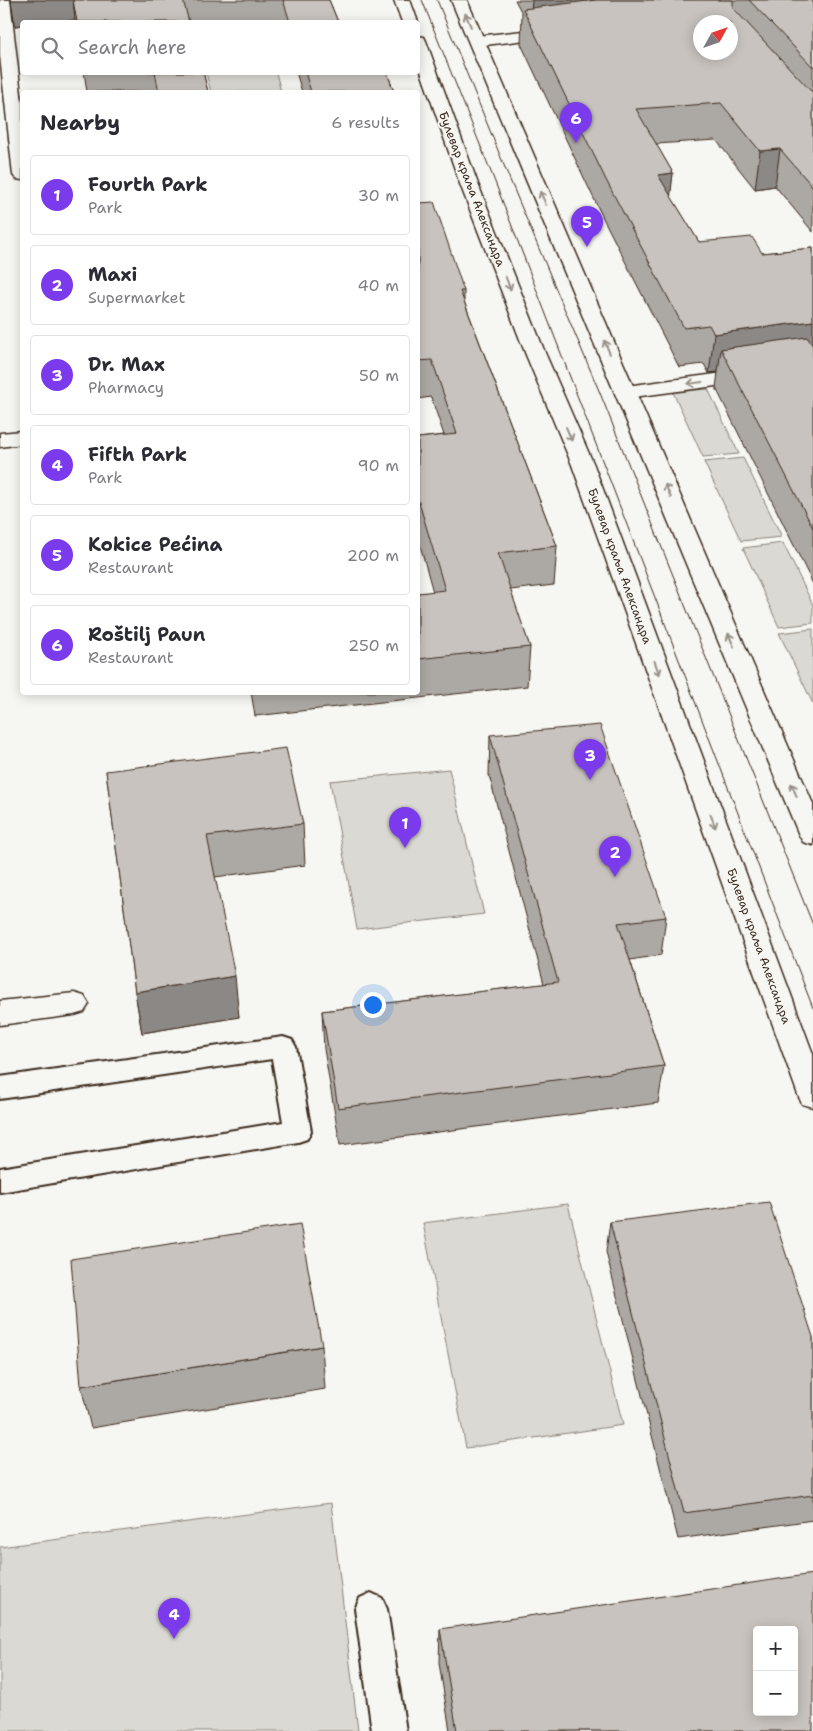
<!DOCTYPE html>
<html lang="en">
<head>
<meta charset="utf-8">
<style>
  body { margin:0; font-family:"Shantell Sans",sans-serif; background:#f7f7f7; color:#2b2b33 }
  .controls { position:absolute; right:15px; bottom:15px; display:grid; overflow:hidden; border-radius:5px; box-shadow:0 2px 12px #0003 }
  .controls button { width:45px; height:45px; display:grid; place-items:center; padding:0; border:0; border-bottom:1px solid #e1e1e2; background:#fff; color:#2b2b33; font:25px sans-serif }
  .compass { position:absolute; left:693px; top:15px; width:45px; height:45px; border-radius:50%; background:#fff; box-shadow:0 2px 12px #0003; rotate:50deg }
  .you { position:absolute; left:372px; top:1004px; width:18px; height:18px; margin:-12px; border:4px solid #fff; border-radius:50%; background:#1a73e8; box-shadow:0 0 0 8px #1a73e833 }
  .badge { display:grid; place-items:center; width:32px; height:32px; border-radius:50%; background:#7c3aed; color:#fff; font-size:16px; font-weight:700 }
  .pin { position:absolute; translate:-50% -41px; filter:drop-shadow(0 1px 2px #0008) }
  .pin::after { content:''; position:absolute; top:26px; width:18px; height:15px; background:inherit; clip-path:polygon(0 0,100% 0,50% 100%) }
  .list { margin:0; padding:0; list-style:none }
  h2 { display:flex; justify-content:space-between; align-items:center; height:65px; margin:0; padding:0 20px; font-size:21px }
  h2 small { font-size:16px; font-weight:400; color:#7c7c81 }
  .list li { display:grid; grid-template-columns:32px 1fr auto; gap:15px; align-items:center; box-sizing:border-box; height:80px; margin:0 10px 10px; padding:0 10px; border:1px solid #e1e1e2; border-radius:5px }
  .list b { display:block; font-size:19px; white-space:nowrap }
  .list p { margin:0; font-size:16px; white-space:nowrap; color:#7c7c81 }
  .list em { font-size:16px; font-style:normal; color:#7c7c81 }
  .icon { flex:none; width:28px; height:28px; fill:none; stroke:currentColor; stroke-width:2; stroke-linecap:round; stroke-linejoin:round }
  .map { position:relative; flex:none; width:813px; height:1731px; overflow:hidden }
  .search { position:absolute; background:#fff; box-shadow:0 2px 12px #0003; left:20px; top:20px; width:400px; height:55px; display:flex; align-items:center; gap:12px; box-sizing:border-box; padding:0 18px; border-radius:5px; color:#7c7c81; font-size:19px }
  .panel { position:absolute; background:#fff; box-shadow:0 2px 12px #0003; left:20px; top:90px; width:400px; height:605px; border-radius:5px }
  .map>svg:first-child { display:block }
  .green { fill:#dad9d3; stroke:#8a8278 }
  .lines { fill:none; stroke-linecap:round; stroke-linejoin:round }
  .lane-casing { stroke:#3b2a1e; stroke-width:4 }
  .street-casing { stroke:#3b2a1e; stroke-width:3 }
  .secondary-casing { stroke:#3b2a1e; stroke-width:3 }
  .lane { fill:#f6f6f2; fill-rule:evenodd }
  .street { fill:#f6f6f2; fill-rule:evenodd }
  .secondary { fill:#f6f6f2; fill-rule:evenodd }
  .tram { stroke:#3b2a1e; stroke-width:1 }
  .wall { fill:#aca8a3; stroke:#3b2a1e }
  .shaded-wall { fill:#8c8885; stroke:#3b2a1e }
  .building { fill:#c8c3be; stroke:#3b2a1e; fill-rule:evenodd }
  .oneway { stroke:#989088 }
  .labels { text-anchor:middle; stroke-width:4; stroke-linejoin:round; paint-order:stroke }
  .street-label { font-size:12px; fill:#3b2a1e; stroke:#f6f6f2 }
</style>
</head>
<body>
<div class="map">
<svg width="813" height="1731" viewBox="0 0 813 1731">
  <rect width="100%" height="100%" fill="#f6f6f2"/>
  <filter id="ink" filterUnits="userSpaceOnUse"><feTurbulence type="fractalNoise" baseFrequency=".02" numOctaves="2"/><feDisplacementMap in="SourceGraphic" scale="10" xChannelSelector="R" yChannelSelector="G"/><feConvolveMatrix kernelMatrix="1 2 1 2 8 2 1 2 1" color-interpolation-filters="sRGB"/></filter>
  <g filter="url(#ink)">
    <!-- green -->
    <path class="green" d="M 206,73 L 276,73 L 281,92 L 211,92 Z
      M 708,389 L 739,454 L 703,457 L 673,392 Z
      M 743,458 L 782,537 L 741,541 L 704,462 Z
      M 783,543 L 813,605 L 813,623 L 779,627 L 743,548 Z
      M 813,629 L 813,704 L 779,633 Z
      M 449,769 L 484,914 L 357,929 L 330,781 Z
      M 568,1204 L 623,1425 L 466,1448 L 423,1223 Z
      M 331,1503 L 358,1731 L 0,1731 L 0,1547 Z"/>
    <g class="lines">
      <!-- lane casing -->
      <g class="lane-casing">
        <path id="lane" d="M 283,1037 L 292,1040 L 296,1047 L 311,1131 L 307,1139 L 298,1142 L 0,1192 L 0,1168 L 283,1122 L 272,1059 L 0,1099 L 0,1077 Z
          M 371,1593 L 382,1598 L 387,1609 L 406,1731 L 372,1731 L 355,1609 L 360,1598 Z"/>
      </g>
      <!-- street casing -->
      <g class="street-casing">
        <path id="street" d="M 0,0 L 10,0 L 22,103 L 22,180 L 16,179 L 13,175 L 0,56 Z
          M 560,27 L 566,29 L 568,32 L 566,35 L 477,46 L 471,45 L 469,41 L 471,37 L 477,36 Z
          M 813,361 L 813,373 L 626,398 L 619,396 L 615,392 L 619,388 L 626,386 Z
          M 22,431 L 22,444 L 0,447 L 0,433 Z
          M 74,993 L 84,996 L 89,1004 L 84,1012 L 74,1015 L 0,1025 L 0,1001 Z"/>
      </g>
      <!-- secondary casing -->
      <g class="secondary-casing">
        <path id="secondary" d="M 394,0 L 410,0 L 418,22 L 418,23 L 402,22 Z
          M 451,0 L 467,0 L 813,804 L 813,845 L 803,842 L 799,835 Z
          M 418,36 L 424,37 L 426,41 L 478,184 L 546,355 L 594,465 L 813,1054 L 813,1107 L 802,1104 L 798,1095 L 572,465 L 526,355 L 460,184 L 418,63 Z"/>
      </g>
      <!-- lane -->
      <use href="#lane" class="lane"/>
      <!-- street -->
      <use href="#street" class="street"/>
      <!-- secondary -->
      <use href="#secondary" class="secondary"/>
      <!-- tram -->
      <path class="tram" d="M 422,0 L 495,182 L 813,1008
        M 437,0 L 510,180 L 600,393 L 813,925"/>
    </g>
    <!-- wall -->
    <path class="wall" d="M 11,0 L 329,0 L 338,22 L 76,22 L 75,20 L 22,22 L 22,25 L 15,26 Z
      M 515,0 L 813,0 L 813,232 L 775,186 L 755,189 L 716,140 L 656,144 L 673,173 L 670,195 L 699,242 L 762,253 L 813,248 L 813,584 L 716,388 L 718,372 L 709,373 L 704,364 L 679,367 L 603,218 L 521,44 L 522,13 Z
      M 84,72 L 203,72 L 208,92 L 87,92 Z
      M 296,72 L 387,72 L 394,92 L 302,92 Z
      M 418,203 L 464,291 L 464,301 L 557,546 L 554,585 L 510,590 L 530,647 L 527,686 L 255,716 L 251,692 L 418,692 L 418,593 L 433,592 L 418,538 L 418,438 L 444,435 L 431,397 L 418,399 Z
      M 490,735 L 666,917 L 661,955 L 630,960 L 664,1066 L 658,1103 L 340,1145 L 324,1049 L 322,1011 L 544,984 L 489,775 Z
      M 106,771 L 303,824 L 305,865 L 215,877 L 239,1017 L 142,1033 L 135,992 Z
      M 610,1222 L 813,1337 L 813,1520 L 678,1539 L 606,1252 Z
      M 322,1346 L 325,1389 L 91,1428 L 81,1386 Z
      M 440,1629 L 813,1731 L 450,1731 L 439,1663 Z"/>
    <!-- shaded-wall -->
    <path class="shaded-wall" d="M 11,0 L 73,0 L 75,20 L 49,22 L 22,22 L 22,25 L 15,26 Z
      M 532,0 L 732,0 L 530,25 Z
      M 780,149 L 775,186 L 755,189 L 760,151 Z
      M 673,173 L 669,211 L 658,175 Z
      M 813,321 L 813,360 L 721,349 L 718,372 L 709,373 L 714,334 Z
      M 235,976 L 239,1017 L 142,1033 L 135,992 Z"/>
    <!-- building -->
    <path class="building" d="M 73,0 L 183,0 L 189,22 L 77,22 Z
      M 283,0 L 329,0 L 338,22 L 290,22 Z
      M 596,0 L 733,0 L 733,8 L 811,91 L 813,91 L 813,187 L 780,149 L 760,151 L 721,103 L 636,109 L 673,173 L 658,175 L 699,242 L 752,237 L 762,253 L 813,248 L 813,321 L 714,334 L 709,325 L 684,328 L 606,180 L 523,9 ZM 700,22 L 730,22 L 730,52 L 700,52 Z
      M 749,0 L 813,0 L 813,67 Z
      M 155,72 L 203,72 L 208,92 L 159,92 Z
      M 305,72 L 387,72 L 394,92 L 311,92 Z
      M 434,202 L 464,291 L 460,291 L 557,546 L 498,553 L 530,647 L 418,659 L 418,593 L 445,590 L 418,499 L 418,438 L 457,434 L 432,360 L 418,361 L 418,203 Z
      M 807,337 L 813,346 L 813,528 L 721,349 Z
      M 600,725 L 666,917 L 618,923 L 664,1066 L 338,1108 L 322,1011 L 558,982 L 490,735 Z
      M 286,748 L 303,824 L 207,836 L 235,976 L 135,992 L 106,771 Z
      M 769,1202 L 813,1337 L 813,1495 L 684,1513 L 610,1222 Z
      M 300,1224 L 322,1346 L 81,1386 L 71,1259 Z
      M 813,1574 L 813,1731 L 457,1731 L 440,1629 ZM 757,1630 L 794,1630 L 794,1712 L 757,1712 Z"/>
    <!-- one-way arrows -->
    <defs><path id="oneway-shaft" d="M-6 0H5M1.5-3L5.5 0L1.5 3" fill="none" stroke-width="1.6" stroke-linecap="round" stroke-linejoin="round" transform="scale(1.25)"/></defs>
    <g class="oneway">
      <use href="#oneway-shaft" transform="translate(468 20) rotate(-113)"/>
      <use href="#oneway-shaft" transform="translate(543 198) rotate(-114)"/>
      <use href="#oneway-shaft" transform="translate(508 283) rotate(69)"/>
      <use href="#oneway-shaft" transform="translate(607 347) rotate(-113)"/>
      <use href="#oneway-shaft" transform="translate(695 383) rotate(172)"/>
      <use href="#oneway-shaft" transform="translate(569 434) rotate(67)"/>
      <use href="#oneway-shaft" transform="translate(668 491) rotate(-113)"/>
      <use href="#oneway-shaft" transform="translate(731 640) rotate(-113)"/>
      <use href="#oneway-shaft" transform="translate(657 668) rotate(70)"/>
      <use href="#oneway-shaft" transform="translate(794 790) rotate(-113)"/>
      <use href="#oneway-shaft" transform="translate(713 821) rotate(70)"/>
    </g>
  </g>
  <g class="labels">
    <!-- street labels -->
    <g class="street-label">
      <text transform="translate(472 189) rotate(69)" y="4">Булевар краља Александра</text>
      <text transform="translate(620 566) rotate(70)" y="4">Булевар краља Александра</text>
      <text transform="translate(759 946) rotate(70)" y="4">Булевар краља Александра</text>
    </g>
  </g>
</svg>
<div class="controls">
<button>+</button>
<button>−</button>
</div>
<svg class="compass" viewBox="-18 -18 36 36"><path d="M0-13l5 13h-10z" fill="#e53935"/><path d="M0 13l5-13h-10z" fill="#7c7c81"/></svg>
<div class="you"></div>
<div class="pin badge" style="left:405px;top:848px">1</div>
<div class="pin badge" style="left:615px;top:877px">2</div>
<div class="pin badge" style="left:590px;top:780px">3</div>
<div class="pin badge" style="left:174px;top:1639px">4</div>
<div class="pin badge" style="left:587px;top:247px">5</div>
<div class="pin badge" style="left:576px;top:143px">6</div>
<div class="search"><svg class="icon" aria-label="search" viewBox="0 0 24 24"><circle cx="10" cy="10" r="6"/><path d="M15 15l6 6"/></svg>Search here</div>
<section class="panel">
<h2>Nearby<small>6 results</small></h2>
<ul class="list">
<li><span class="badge">1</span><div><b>Fourth Park</b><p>Park</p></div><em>30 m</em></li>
<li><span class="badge">2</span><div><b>Maxi</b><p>Supermarket</p></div><em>40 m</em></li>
<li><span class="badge">3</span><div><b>Dr. Max</b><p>Pharmacy</p></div><em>50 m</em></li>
<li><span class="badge">4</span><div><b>Fifth Park</b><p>Park</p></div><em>90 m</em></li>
<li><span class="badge">5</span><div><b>Kokice Pećina</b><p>Restaurant</p></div><em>200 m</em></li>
<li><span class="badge">6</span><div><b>Roštilj Paun</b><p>Restaurant</p></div><em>250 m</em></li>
</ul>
</section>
</div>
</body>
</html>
